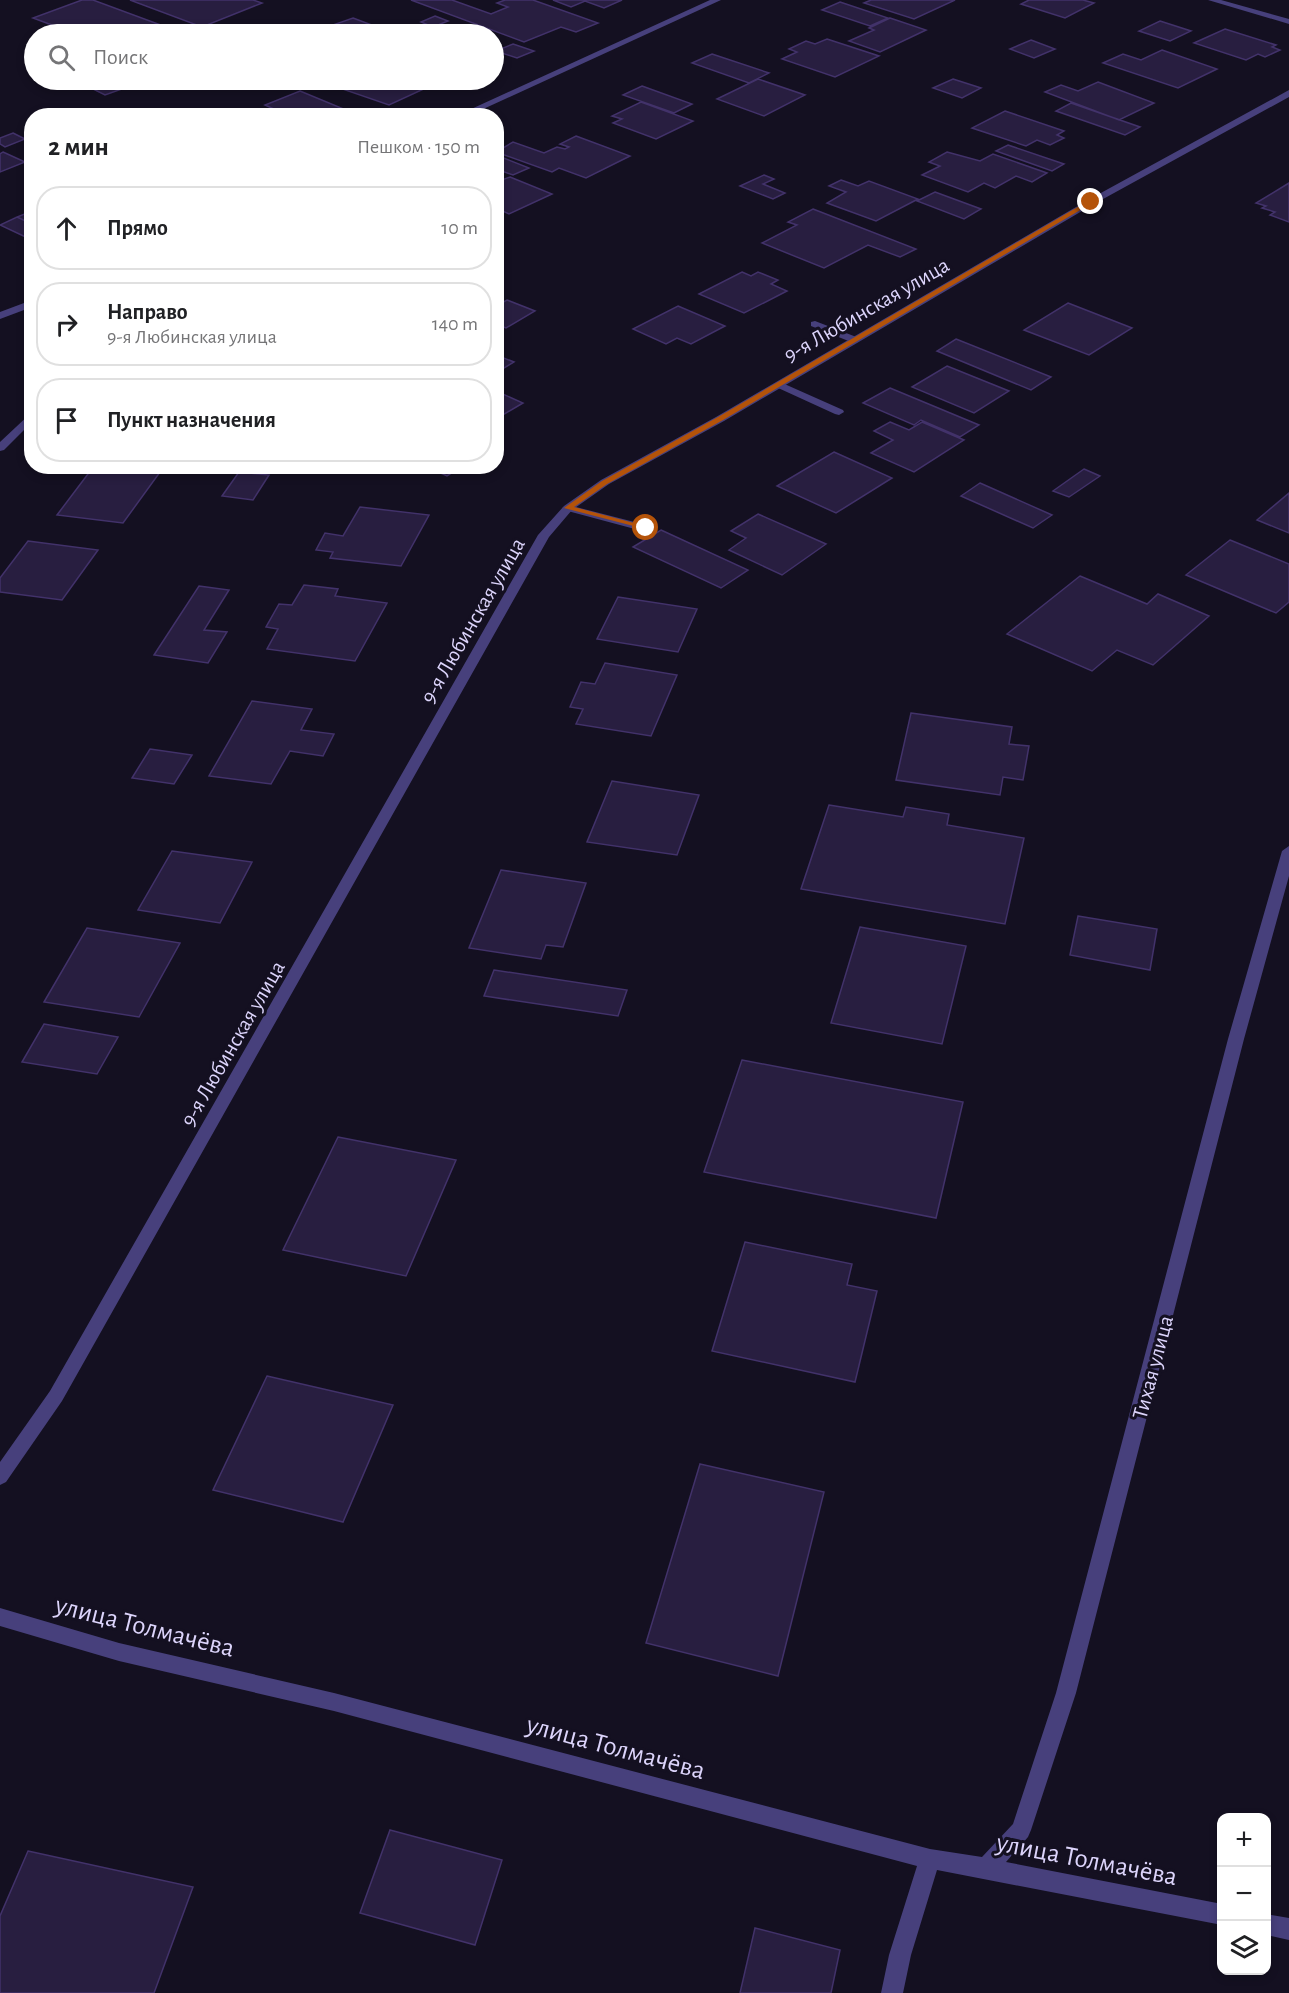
<!DOCTYPE html>
<html lang="ru">
<head>
<meta charset="utf-8">
<style>
  body { margin:0; font-family:"Alegreya Sans",sans-serif; background:#f6f6f6; color:#202124 }
  .controls { position:absolute; right:18px; bottom:18px; display:grid; overflow:hidden; border-radius:12px; box-shadow:0 3px 9px #0003 }
  .controls button { width:54px; height:54px; display:grid; place-items:center; padding:0; border:0; border-bottom:2px solid #e0e0e0; background:#fff; color:#202124; font:30px sans-serif }
  .stop { position:absolute; width:18px; height:18px; margin:-14px; border:4px solid #b45309; border-radius:50%; background:#fff }
  .stop.end { background:#b45309; border-color:#fff; box-shadow:0 2px 6px #0008 }
  .list { margin:0; padding:0; list-style:none }
  h2 { display:flex; justify-content:space-between; align-items:center; height:78px; margin:0; padding:0 24px; font-size:26px }
  h2 small { font-size:20px; font-weight:400; color:#757577 }
  .list li { display:grid; grid-template-columns:39px 1fr auto; gap:18px; align-items:center; box-sizing:border-box; height:84px; margin:0 12px 12px; padding:0 12px; border:2px solid #e0e0e0; border-radius:24px }
  .list b { display:block; font-size:22px; white-space:nowrap }
  .list p { margin:0; font-size:20px; white-space:nowrap; color:#757577 }
  .list em { font-size:20px; font-style:normal; color:#757577 }
  .icon { flex:none; width:33px; height:33px; fill:none; stroke:currentColor; stroke-width:2; stroke-linecap:round; stroke-linejoin:round }
  .map { position:relative; flex:none; width:1289px; height:1993px; overflow:hidden }
  .search { position:absolute; background:#fff; box-shadow:0 3px 9px #0003; left:24px; top:24px; width:480px; height:66px; display:flex; align-items:center; gap:15px; box-sizing:border-box; padding:0 21px; border-radius:33px; color:#757577; font-size:22px }
  .panel { position:absolute; background:#fff; box-shadow:0 3px 9px #0003; left:24px; top:108px; width:480px; height:366px; border-radius:24px }
  .map>svg:first-child { display:block }
  .building { fill:#281e40; stroke:#42326a; stroke-width:1.5 }
  .lines { fill:none; stroke-linecap:round; stroke-linejoin:round }
  .lane { fill:#47407c; fill-rule:evenodd }
  .street { fill:#47407c; fill-rule:evenodd }
  .route { fill:#b45309 }
  .labels { text-anchor:middle; stroke-width:6; stroke-linejoin:round; paint-order:stroke }
  .street-label { font-size:22px; fill:#dcd4fb; stroke:#141021 }
  .near-street-label { font-size:27px; fill:#dcd4fb; stroke:#141021 }
</style>
</head>
<body>
<div class="map">
<svg width="1289" height="1993" viewBox="0 0 1289 1993">
  <rect width="100%" height="100%" fill="#141021"/>
  <!-- building -->
  <path class="building" d="M 82,0 L 93,0 L 185,34 L 76,34 L 33,18 Z
    M 130,0 L 253,0 L 262,3 L 202,27 Z
    M 411,0 L 452,0 L 491,14 L 508,7 L 497,3 L 505,0 L 533,0 L 598,23 L 576,32 L 561,27 L 524,42 Z
    M 553,0 L 622,0 L 604,8 L 585,1 L 571,7 Z
    M 871,0 L 955,0 L 914,19 L 864,3 Z
    M 1029,0 L 1083,0 L 1094,3 L 1065,18 L 1021,4 Z
    M 840,2 L 888,18 L 870,26 L 822,10 Z
    M 435,16 L 448,21 L 433,27 L 421,22 Z
    M 353,18 L 369,24 L 349,31 L 333,25 Z
    M 890,18 L 926,30 L 880,52 L 849,41 L 874,30 L 869,28 Z
    M 1160,21 L 1191,31 L 1170,41 L 1139,31 Z
    M 246,28 L 264,34 L 228,34 Z
    M 1225,29 L 1276,45 L 1272,47 L 1280,50 L 1265,57 L 1258,54 L 1246,60 L 1194,43 Z
    M 827,39 L 879,56 L 835,77 L 782,59 L 797,52 L 789,49 L 806,41 L 815,44 Z
    M 1031,40 L 1055,49 L 1034,58 L 1010,49 Z
    M 513,44 L 534,51 L 517,58 L 496,51 Z
    M 1162,50 L 1217,69 L 1178,88 L 1103,63 L 1123,54 L 1141,60 Z
    M 712,54 L 769,73 L 749,83 L 692,63 Z
    M 758,79 L 805,95 L 764,116 L 717,99 Z
    M 953,79 L 981,88 L 962,98 L 933,88 Z
    M 87,80 L 147,80 L 105,95 L 79,82 Z
    M 332,80 L 436,80 L 441,81 L 389,105 L 325,83 Z
    M 1098,82 L 1154,103 L 1119,120 L 1045,92 L 1061,85 L 1078,91 Z
    M 642,86 L 692,104 L 674,113 L 623,95 Z
    M 300,91 L 346,110 L 333,116 L 281,116 L 285,114 L 265,105 Z
    M 641,102 L 693,121 L 656,139 L 613,123 L 622,119 L 612,116 Z
    M 1071,103 L 1140,127 L 1125,135 L 1056,111 Z
    M 1005,111 L 1064,131 L 1057,135 L 1064,138 L 1050,145 L 1037,140 L 1026,146 L 972,128 Z
    M 13,133 L 25,139 L 5,147 L 0,144 L 0,138 Z
    M 576,136 L 630,156 L 586,178 L 559,168 L 552,172 L 496,152 L 513,142 L 544,153 L 557,147 L 565,149 L 569,147 L 560,144 Z
    M 1008,145 L 1064,164 L 1052,171 L 996,151 Z
    M 3,152 L 25,162 L 0,172 L 0,154 Z
    M 947,152 L 980,161 L 993,154 L 1047,173 L 1032,182 L 1016,176 L 995,188 L 984,183 L 968,192 L 922,175 L 940,166 L 929,162 Z
    M 496,155 L 529,168 L 513,175 L 496,169 Z
    M 764,175 L 774,179 L 763,184 L 785,193 L 773,199 L 740,186 Z
    M 510,177 L 552,194 L 509,214 L 496,208 L 496,182 Z
    M 841,180 L 858,186 L 869,181 L 918,199 L 876,221 L 827,203 L 846,192 L 829,186 Z
    M 1289,183 L 1289,222 L 1270,215 L 1275,212 L 1262,208 L 1266,206 L 1256,203 Z
    M 935,192 L 981,209 L 964,219 L 917,201 Z
    M 813,209 L 916,249 L 900,257 L 868,245 L 824,268 L 762,243 L 797,225 L 788,222 Z
    M 32,211 L 32,224 L 17,217 Z
    M 17,217 L 32,224 L 32,240 L 0,225 Z
    M 742,272 L 751,276 L 758,272 L 778,280 L 771,284 L 787,291 L 744,313 L 699,294 Z
    M 507,300 L 535,311 L 506,328 L 496,324 L 496,306 Z
    M 1068,303 L 1132,328 L 1089,355 L 1024,330 Z
    M 678,306 L 725,326 L 691,344 L 677,338 L 666,344 L 633,329 Z
    M 956,339 L 1051,377 L 1031,390 L 937,351 Z
    M 496,355 L 514,362 L 496,373 Z
    M 947,366 L 1009,391 L 974,413 L 912,387 Z
    M 890,388 L 979,425 L 960,437 L 921,420 L 914,425 L 863,403 Z
    M 496,391 L 523,403 L 496,419 Z
    M 890,422 L 909,430 L 922,422 L 964,440 L 914,472 L 871,453 L 893,440 L 874,431 Z
    M 834,452 L 892,478 L 836,513 L 777,486 Z
    M 94,466 L 155,466 L 163,468 L 123,523 L 57,515 Z
    M 425,466 L 463,466 L 447,476 Z
    M 1084,469 L 1100,476 L 1069,497 L 1053,491 Z
    M 239,472 L 269,475 L 253,500 L 222,496 Z
    M 980,483 L 1052,515 L 1033,528 L 961,496 Z
    M 1289,493 L 1289,533 L 1257,520 Z
    M 360,507 L 429,515 L 401,566 L 330,558 L 333,552 L 316,550 L 325,533 L 343,536 Z
    M 758,514 L 826,544 L 782,575 L 729,550 L 746,538 L 731,531 Z
    M 661,530 L 748,570 L 721,588 L 633,547 Z
    M 1230,540 L 1289,564 L 1289,602 L 1276,613 L 1186,575 Z
    M 28,541 L 98,550 L 62,600 L 0,592 L 0,578 Z
    M 1080,576 L 1147,604 L 1158,594 L 1209,616 L 1153,665 L 1117,650 L 1092,671 L 1007,634 Z
    M 304,585 L 338,589 L 335,596 L 387,603 L 355,661 L 267,649 L 278,629 L 266,627 L 279,604 L 292,605 Z
    M 199,586 L 229,590 L 204,630 L 227,632 L 208,663 L 154,655 Z
    M 618,597 L 697,609 L 678,652 L 597,639 Z
    M 605,663 L 677,675 L 651,736 L 576,724 L 583,709 L 570,707 L 581,682 L 595,684 Z
    M 252,701 L 312,709 L 301,730 L 334,734 L 323,756 L 290,751 L 271,784 L 209,776 Z
    M 911,713 L 1012,727 L 1009,744 L 1029,746 L 1023,780 L 1003,777 L 1000,795 L 896,780 Z
    M 150,749 L 192,755 L 174,784 L 132,778 Z
    M 612,781 L 699,795 L 677,855 L 587,842 Z
    M 829,805 L 903,817 L 906,807 L 949,814 L 947,825 L 1024,838 L 1005,924 L 801,889 Z
    M 172,851 L 252,862 L 220,923 L 138,910 Z
    M 501,870 L 586,883 L 563,947 L 546,945 L 541,959 L 469,948 Z
    M 1078,916 L 1157,929 L 1150,970 L 1070,955 Z
    M 860,927 L 966,946 L 942,1044 L 831,1023 Z
    M 87,928 L 180,943 L 139,1017 L 44,1002 Z
    M 494,970 L 627,990 L 618,1016 L 484,996 Z
    M 44,1024 L 118,1037 L 97,1074 L 22,1062 Z
    M 742,1060 L 963,1102 L 936,1218 L 704,1172 Z
    M 338,1137 L 456,1160 L 406,1276 L 283,1250 Z
    M 745,1242 L 852,1264 L 847,1285 L 877,1291 L 855,1382 L 712,1351 Z
    M 267,1376 L 393,1405 L 343,1522 L 213,1490 Z
    M 700,1464 L 824,1492 L 778,1676 L 646,1643 Z
    M 390,1830 L 502,1860 L 475,1945 L 360,1913 Z
    M 28,1851 L 193,1887 L 154,1993 L 0,1993 L 0,1916 Z
    M 755,1928 L 840,1950 L 831,1993 L 740,1993 Z"/>
  <g class="lines">
    <!-- lane -->
    <path class="lane" d="M 815,321 L 859,338 L 860,340 L 851,342 L 811,326 L 811,322 Z
      M 780,382 L 843,410 L 844,412 L 839,415 L 835,414 L 776,387 L 776,383 Z
      M 568,505 L 650,526 L 652,528 L 646,532 L 564,510 L 562,508 Z"/>
    <!-- street -->
    <path class="street" d="M 710,0 L 721,0 L 468,116 L 456,116 Z
      M 1208,0 L 1221,0 L 1289,19 L 1289,24 Z
      M 1289,90 L 1289,97 L 1094,204 L 724,421 L 609,484 L 572,510 L 549,537 L 62,1401 L 6,1482 L 0,1485 L 0,1462 L 50,1391 L 538,535 L 564,506 L 601,480 L 716,417 L 1088,200 Z
      M 32,300 L 32,307 L 0,319 L 0,312 Z
      M 32,412 L 32,422 L 4,450 L 0,451 L 0,442 Z
      M 1289,846 L 1289,876 L 1244,1039 L 1076,1693 L 1031,1830 L 1028,1837 L 1006,1862 L 1222,1904 L 1222,1925 L 937,1870 L 911,1955 L 903,1993 L 881,1993 L 889,1955 L 917,1866 L 334,1711 L 119,1661 L 0,1626 L 0,1608 L 119,1643 L 334,1693 L 930,1849 L 982,1857 L 1013,1824 L 1056,1693 L 1228,1039 L 1282,851 Z
      M 1266,1914 L 1289,1918 L 1289,1940 L 1266,1935 Z"/>
  </g>
  <!-- route -->
  <path class="route" d="M 1088,201 L 1094,202 L 723,420 L 607,484 L 574,507 L 649,527 L 649,530 L 564,508 L 602,481 L 718,417 Z"/>
  <g class="labels">
    <!-- street labels -->
    <g class="street-label">
      <text transform="translate(866 309) rotate(-30)" y="8">9-я Любинская улица</text>
      <text transform="translate(472 620) rotate(-60)" y="8">9-я Любинская улица</text>
      <text transform="translate(232 1043) rotate(-60)" y="8">9-я Любинская улица</text>
      <text transform="translate(1152 1367) rotate(-75)" y="8">Тихая улица</text>
    </g>
    <!-- near-street labels -->
    <g class="near-street-label">
      <text transform="translate(145 1626) rotate(14)" y="9">улица Толмачёва</text>
      <text transform="translate(616 1747) rotate(15)" y="9">улица Толмачёва</text>
      <text transform="translate(1087 1859) rotate(11)" y="9">улица Толмачёва</text>
    </g>
  </g>
</svg>
<div class="controls">
<button>+</button>
<button>−</button>
<button><svg class="icon" aria-label="layers" viewBox="0 0 24 24"><path d="M12 4l9 5-9 5-9-5zM3 14l9 5 9-5"/></svg></button>
</div>
<div class="stop" style="left:646px;top:528px"></div>
<div class="stop end" style="left:1091px;top:202px"></div>
<div class="search"><svg class="icon" aria-label="search" viewBox="0 0 24 24"><circle cx="10" cy="10" r="6"/><path d="M15 15l6 6"/></svg>Поиск</div>
<section class="panel">
<h2>2 мин<small>Пешком · 150 m</small></h2>
<ul class="list">
<li><svg class="icon" aria-label="ahead" viewBox="0 0 24 24"><path d="M12 20V5M6 11l6-6 6 6"/></svg><div><b>Прямо</b></div><em>10 m</em></li>
<li><svg class="icon" aria-label="right" viewBox="0 0 24 24"><path d="M7 20v-9h11M14 6l5 5-5 5"/></svg><div><b>Направо</b><p>9-я Любинская улица</p></div><em>140 m</em></li>
<li><svg class="icon" aria-label="arrive" viewBox="0 0 24 24"><path d="M6 21V4h12l-3 4 3 4H6"/></svg><div><b>Пункт назначения</b></div></li>
</ul>
</section>
</div>
</body>
</html>
